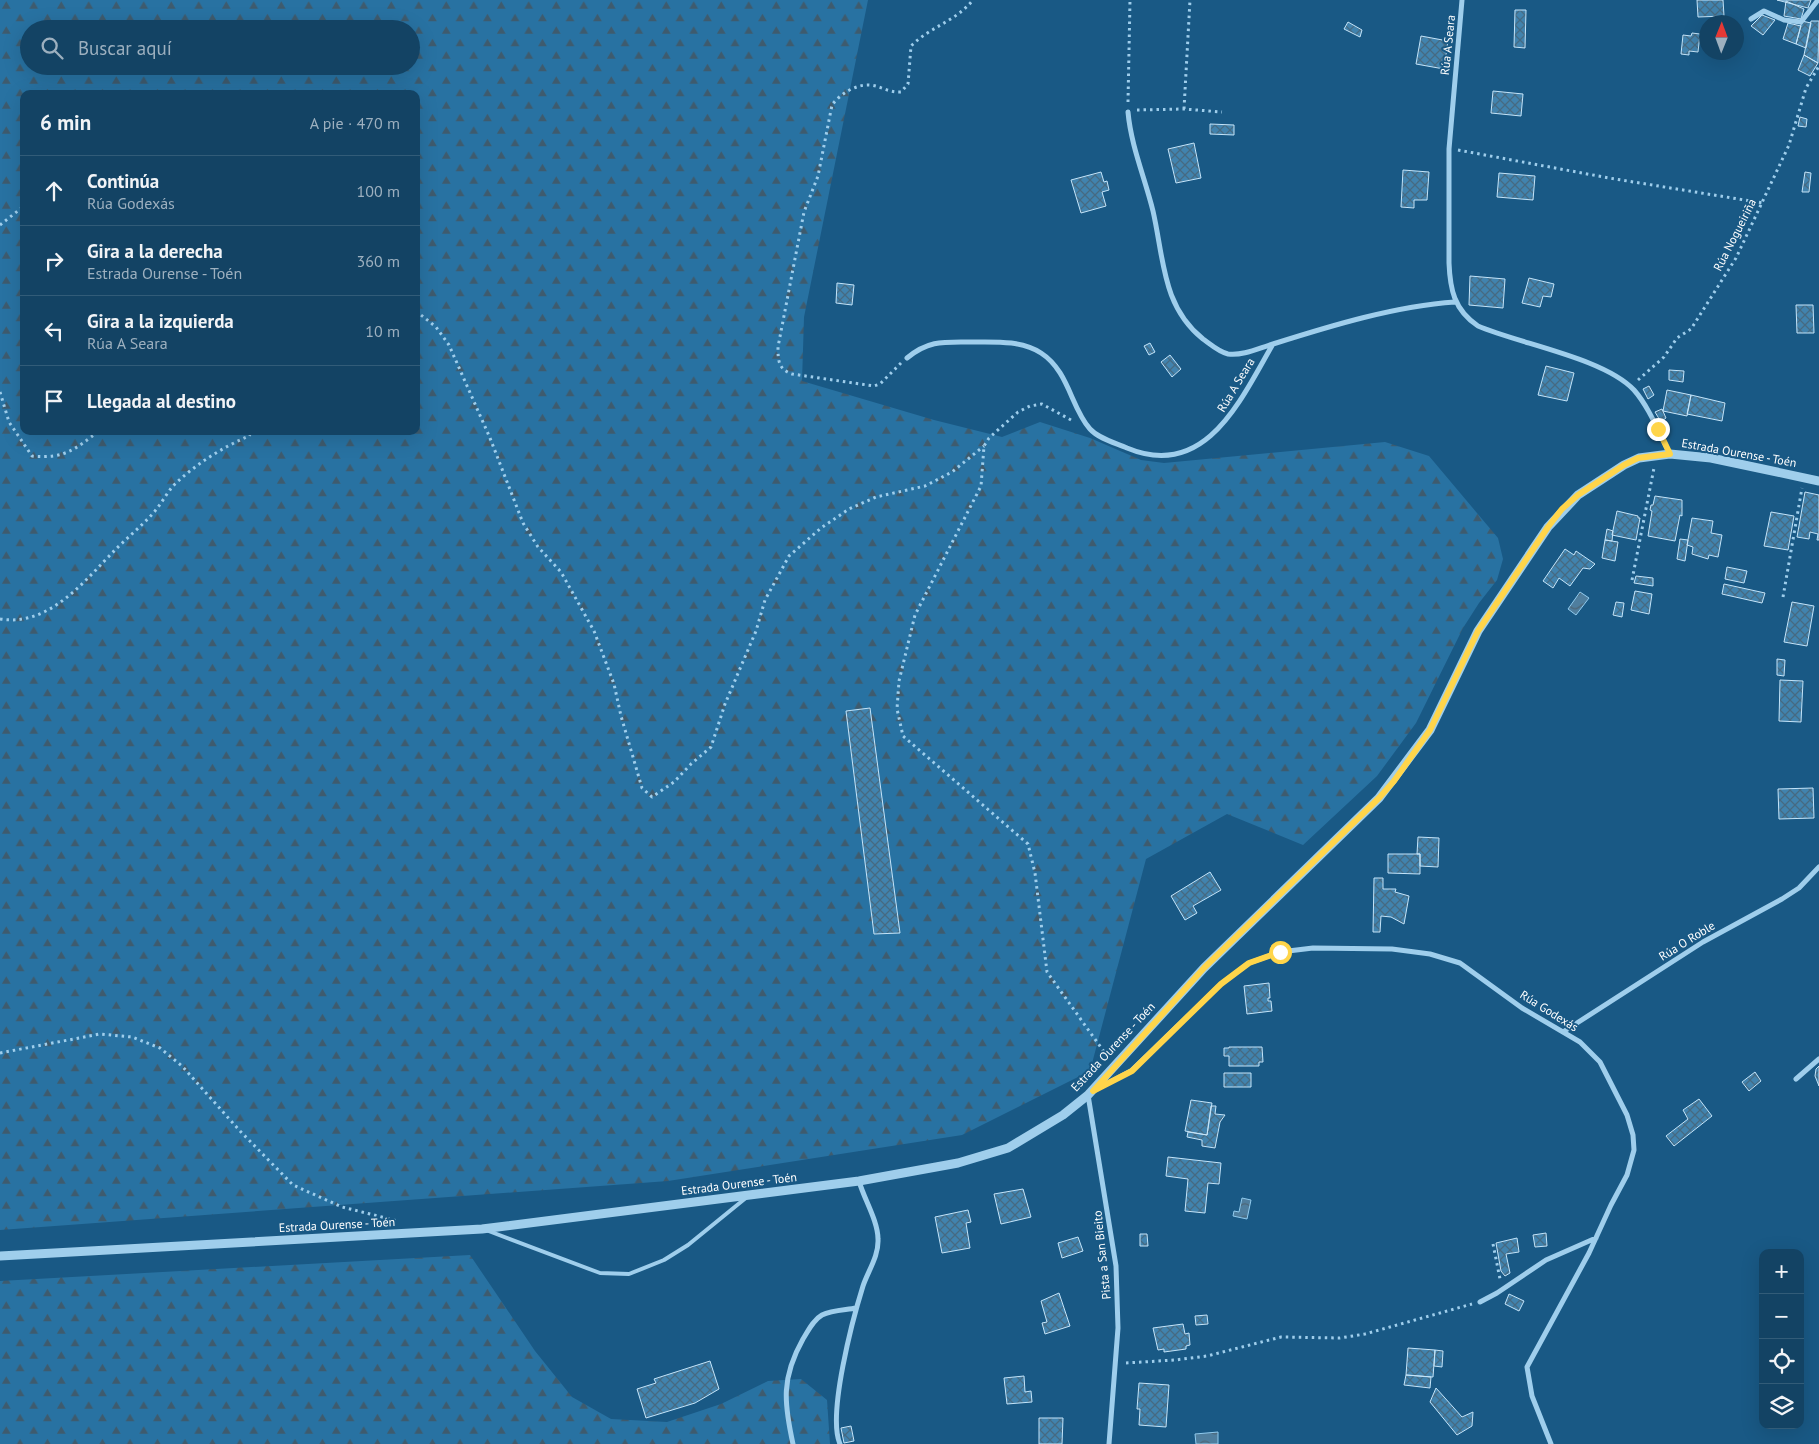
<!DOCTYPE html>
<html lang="es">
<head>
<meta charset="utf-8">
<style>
  body { margin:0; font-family:"PT Sans",sans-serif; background:#204e6d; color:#f1f3f6 }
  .controls { position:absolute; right:15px; bottom:15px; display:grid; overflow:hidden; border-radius:10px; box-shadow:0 5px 20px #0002 }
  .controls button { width:45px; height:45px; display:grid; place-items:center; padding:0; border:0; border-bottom:1px solid #325c78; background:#134364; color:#f1f3f6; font:25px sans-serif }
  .compass { position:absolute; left:1699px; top:15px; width:45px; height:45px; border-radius:50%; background:#134364; box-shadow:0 5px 20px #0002; rotate:1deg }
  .stop { position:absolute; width:15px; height:15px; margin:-11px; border:4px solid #ffd54a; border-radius:50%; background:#fff }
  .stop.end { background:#ffd54a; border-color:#fff; box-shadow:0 1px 5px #0008 }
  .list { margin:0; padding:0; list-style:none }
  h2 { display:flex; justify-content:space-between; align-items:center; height:65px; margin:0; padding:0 20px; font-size:21px }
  h2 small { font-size:16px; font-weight:400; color:#9db0bf }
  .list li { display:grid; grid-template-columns:32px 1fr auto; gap:15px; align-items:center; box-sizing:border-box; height:70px; padding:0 20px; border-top:1px solid #325c78 }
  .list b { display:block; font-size:19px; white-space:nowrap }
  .list p { margin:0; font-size:16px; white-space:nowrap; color:#9db0bf }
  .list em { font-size:16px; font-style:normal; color:#9db0bf }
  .icon { flex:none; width:28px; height:28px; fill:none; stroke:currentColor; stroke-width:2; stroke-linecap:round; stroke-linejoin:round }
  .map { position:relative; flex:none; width:1819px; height:1444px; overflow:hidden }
  .search { position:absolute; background:#134364; box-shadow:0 5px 20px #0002; left:20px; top:20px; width:400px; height:55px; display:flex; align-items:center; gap:12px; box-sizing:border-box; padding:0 18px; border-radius:28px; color:#9db0bf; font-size:19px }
  .panel { position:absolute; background:#134364; box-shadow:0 5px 20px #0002; left:20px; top:90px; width:400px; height:345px; border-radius:10px }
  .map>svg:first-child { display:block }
  .forest { fill:url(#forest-firs); fill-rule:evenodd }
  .water { fill:url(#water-waves); stroke:#91cbee }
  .building { fill:url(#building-cross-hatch); stroke:#c4e4f9 }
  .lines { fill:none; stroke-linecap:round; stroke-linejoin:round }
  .path { stroke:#9fceec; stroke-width:3; stroke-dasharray:2.5 4; stroke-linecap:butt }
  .service { stroke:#9fceec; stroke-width:4 }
  .minor { stroke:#9fceec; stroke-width:5 }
  .tertiary { stroke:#9fceec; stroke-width:9 }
  .route { stroke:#ffd54a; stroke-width:6 }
  .labels { text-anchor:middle; stroke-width:4; stroke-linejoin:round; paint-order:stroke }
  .street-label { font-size:12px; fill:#fff; stroke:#195985 }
</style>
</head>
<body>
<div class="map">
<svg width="1819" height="1444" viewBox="0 0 1819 1444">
  <defs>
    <pattern id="forest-firs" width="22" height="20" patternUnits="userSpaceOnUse" patternTransform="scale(1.25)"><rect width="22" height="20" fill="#2872a2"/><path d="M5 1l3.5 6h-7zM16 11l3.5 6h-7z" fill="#3e5b6e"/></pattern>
    <pattern id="water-waves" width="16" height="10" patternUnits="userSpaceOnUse" patternTransform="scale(1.25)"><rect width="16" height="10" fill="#4f7e9e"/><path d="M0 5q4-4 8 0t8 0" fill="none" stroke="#4e6575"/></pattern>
    <pattern id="building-cross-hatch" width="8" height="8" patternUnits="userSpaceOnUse" patternTransform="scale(1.25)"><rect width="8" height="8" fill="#4183ae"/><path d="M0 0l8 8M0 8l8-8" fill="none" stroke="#466a82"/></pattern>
  </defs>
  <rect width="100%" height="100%" fill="#195985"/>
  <!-- forest -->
  <path class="forest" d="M 0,0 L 868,0 L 804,317 L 802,381 L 934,420 L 1002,437 L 1040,422 L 1090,438 L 1141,460 L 1164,463 L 1385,442 L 1429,456 L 1498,538 L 1503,559 L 1497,580 L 1479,603 L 1463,628 L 1416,723 L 1377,776 L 1303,845 L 1227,814 L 1146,859 L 1090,1071 L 962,1135 L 668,1181 L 0,1230 ZM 29,29 L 411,29 L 411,66 L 29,66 ZM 24,94 L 416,94 L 416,431 L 24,431 Z
    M 470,1255 L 535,1351 L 572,1397 L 611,1419 L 667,1422 L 721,1404 L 768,1381 L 801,1379 L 827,1400 L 830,1444 L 0,1444 L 0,1281 Z"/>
  <!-- water -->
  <path class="water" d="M 1580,592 L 1589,598 L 1576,615 L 1568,609 Z
    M 1242,1198 L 1251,1200 L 1247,1219 L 1233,1216 L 1234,1211 L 1239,1212 Z
    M 1218,1432 L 1218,1444 L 1196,1444 L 1195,1434 Z"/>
  <!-- building -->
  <path class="building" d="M 1697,0 L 1723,0 L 1724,16 L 1698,17 Z
    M 1777,0 L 1811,0 L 1808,8 Z
    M 1786,1 L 1804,9 L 1801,19 L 1784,16 Z
    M 1515,10 L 1526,10 L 1525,48 L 1514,47 Z
    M 1762,15 L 1775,20 L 1763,35 L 1751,26 Z
    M 1802,21 L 1811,23 L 1806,48 L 1796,44 Z
    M 1811,21 L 1819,21 L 1818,63 L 1804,55 Z
    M 1348,22 L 1362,30 L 1360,37 L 1344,29 Z
    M 1788,23 L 1801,26 L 1796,44 L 1783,39 Z
    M 1692,33 L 1700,34 L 1698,52 L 1689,51 L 1689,55 L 1681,54 L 1683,35 L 1691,36 Z
    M 1421,36 L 1448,41 L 1444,69 L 1416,64 Z
    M 1804,55 L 1818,63 L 1810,76 L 1798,70 Z
    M 1493,91 L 1523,94 L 1521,116 L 1491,113 Z
    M 1800,117 L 1807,119 L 1806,127 L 1798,126 Z
    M 1210,124 L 1234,125 L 1234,135 L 1210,134 Z
    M 1194,143 L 1201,178 L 1176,183 L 1168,149 Z
    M 1403,170 L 1429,172 L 1427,200 L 1414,200 L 1414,208 L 1401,207 Z
    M 1101,172 L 1104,182 L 1107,181 L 1109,190 L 1102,192 L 1106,206 L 1081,213 L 1071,180 Z
    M 1805,172 L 1811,173 L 1809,192 L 1802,192 Z
    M 1499,173 L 1535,176 L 1533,200 L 1497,197 Z
    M 1470,276 L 1505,279 L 1503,308 L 1469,305 Z
    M 1529,278 L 1554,284 L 1551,297 L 1543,296 L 1540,307 L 1522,303 Z
    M 837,283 L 854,285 L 852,305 L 836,303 Z
    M 1796,305 L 1813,305 L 1814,333 L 1797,333 Z
    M 1150,343 L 1155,352 L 1149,355 L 1144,346 Z
    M 1170,355 L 1181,369 L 1172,377 L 1161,362 Z
    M 1546,366 L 1574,373 L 1567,401 L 1538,395 Z
    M 1669,370 L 1684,371 L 1683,382 L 1669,380 Z
    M 1649,386 L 1654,395 L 1648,399 L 1643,389 Z
    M 1667,390 L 1691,395 L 1687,416 L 1663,411 Z
    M 1691,395 L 1725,403 L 1722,421 L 1687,414 Z
    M 1662,409 L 1666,418 L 1661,422 L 1655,412 Z
    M 1805,492 L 1819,495 L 1819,540 L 1817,540 L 1818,534 L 1810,532 L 1809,539 L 1797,537 Z
    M 1655,496 L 1682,500 L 1682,516 L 1680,515 L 1675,541 L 1648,536 L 1652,511 L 1650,510 L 1651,505 L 1653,505 Z
    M 1617,511 L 1638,516 L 1638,518 L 1640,518 L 1636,540 L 1612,535 Z
    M 1771,512 L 1794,516 L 1788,550 L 1764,546 Z
    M 1692,518 L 1713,521 L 1711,533 L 1722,535 L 1718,557 L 1709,555 L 1708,559 L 1692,554 L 1693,547 L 1687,545 Z
    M 1607,529 L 1613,531 L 1612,541 L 1605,540 Z
    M 1680,539 L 1688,540 L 1685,561 L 1677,559 Z
    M 1605,540 L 1618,542 L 1615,561 L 1602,558 Z
    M 1565,549 L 1574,555 L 1576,551 L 1595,564 L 1590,569 L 1583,568 L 1570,586 L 1559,578 L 1553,588 L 1543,581 Z
    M 1727,567 L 1747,571 L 1744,583 L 1725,579 Z
    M 1636,576 L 1653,578 L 1653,586 L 1634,583 Z
    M 1724,584 L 1765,593 L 1762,603 L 1722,594 Z
    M 1635,591 L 1652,594 L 1649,614 L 1631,610 Z
    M 1616,602 L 1624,603 L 1622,617 L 1613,615 Z
    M 1792,602 L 1814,606 L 1807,646 L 1784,642 Z
    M 1777,659 L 1785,660 L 1784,676 L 1777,675 Z
    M 1780,680 L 1803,681 L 1801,722 L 1779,721 Z
    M 870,708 L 900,933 L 874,934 L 846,711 Z
    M 1813,788 L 1814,818 L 1779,819 L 1778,789 Z
    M 1418,837 L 1439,838 L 1438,867 L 1420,866 L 1420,854 L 1417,854 Z
    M 1388,854 L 1420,854 L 1420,874 L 1388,873 Z
    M 1210,872 L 1221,890 L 1193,906 L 1197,913 L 1185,920 L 1171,896 Z
    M 1374,878 L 1383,878 L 1383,889 L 1396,889 L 1395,892 L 1409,896 L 1404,924 L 1391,917 L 1381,916 L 1380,932 L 1373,932 Z
    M 1269,983 L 1270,998 L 1268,998 L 1268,1001 L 1271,1001 L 1272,1011 L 1247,1014 L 1244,986 Z
    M 1229,1047 L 1262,1047 L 1263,1062 L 1259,1062 L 1259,1066 L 1229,1066 L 1229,1056 L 1224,1056 L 1224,1048 L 1229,1048 Z
    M 1819,1066 L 1819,1086 L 1815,1076 L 1816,1069 Z
    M 1755,1072 L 1761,1081 L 1749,1091 L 1742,1082 Z
    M 1224,1073 L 1251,1073 L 1251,1087 L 1224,1087 Z
    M 1699,1099 L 1712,1116 L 1674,1146 L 1666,1136 L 1688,1119 L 1683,1110 Z
    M 1191,1100 L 1212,1103 L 1207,1135 L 1185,1131 Z
    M 1211,1106 L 1216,1106 L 1215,1114 L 1225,1115 L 1220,1122 L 1215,1148 L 1202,1146 L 1202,1140 L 1187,1137 L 1188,1132 L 1207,1135 Z
    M 1168,1157 L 1221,1163 L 1219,1184 L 1208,1183 L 1205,1213 L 1185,1211 L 1188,1179 L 1166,1176 Z
    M 1023,1189 L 1031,1217 L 1001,1224 L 994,1194 Z
    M 968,1210 L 971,1222 L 966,1223 L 970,1248 L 942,1253 L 935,1217 Z
    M 1546,1233 L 1547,1246 L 1535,1247 L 1533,1235 Z
    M 1140,1234 L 1147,1234 L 1148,1246 L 1140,1246 Z
    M 1078,1237 L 1083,1251 L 1062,1258 L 1058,1243 Z
    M 1517,1238 L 1519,1252 L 1506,1254 L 1510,1273 L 1505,1276 L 1501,1271 L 1496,1243 Z
    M 1059,1293 L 1070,1326 L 1045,1334 L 1042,1323 L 1047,1322 L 1041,1301 Z
    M 1509,1294 L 1524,1301 L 1519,1311 L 1505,1304 Z
    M 1207,1315 L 1208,1324 L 1196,1325 L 1195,1316 Z
    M 1183,1324 L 1185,1334 L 1189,1333 L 1190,1345 L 1186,1346 L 1186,1349 L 1164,1352 L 1164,1349 L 1158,1350 L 1153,1328 Z
    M 1408,1348 L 1435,1350 L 1433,1377 L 1406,1375 Z
    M 1435,1350 L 1443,1351 L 1442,1367 L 1434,1366 Z
    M 710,1361 L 719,1389 L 695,1403 L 646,1418 L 637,1389 L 656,1383 L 654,1379 Z
    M 1406,1375 L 1431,1377 L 1430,1388 L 1404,1385 Z
    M 1024,1376 L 1025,1392 L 1031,1391 L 1032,1402 L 1007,1404 L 1004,1378 Z
    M 1139,1383 L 1169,1385 L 1166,1427 L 1139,1425 L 1140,1409 L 1137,1409 Z
    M 1436,1388 L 1462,1417 L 1473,1412 L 1472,1426 L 1457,1435 L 1430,1402 Z
    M 1039,1418 L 1063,1418 L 1062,1444 L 1039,1444 Z
    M 851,1426 L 854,1441 L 844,1443 L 841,1428 Z"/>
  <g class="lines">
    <!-- path -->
    <path class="path" d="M 1128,102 L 1130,0
      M 1184,109 L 1190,0
      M 1137,110 L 1184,109 L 1222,112
      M 1458,150 L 1609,178 L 1763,203
      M 0,225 L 24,206
      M 416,311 L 436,327 L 449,345 L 490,438 L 523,523 L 538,547 L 561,572 L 594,631 L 614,684 L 621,716 L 642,788 L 652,797 L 674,782 L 691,764 L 711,747 L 725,704 L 756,631 L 765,600 L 789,556 L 821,528 L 849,509 L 876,497 L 925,486 L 952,472 L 984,446
      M 901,363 L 880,384 L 874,386 L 792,374 C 778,369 778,360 778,347 L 804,212 L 818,176 L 832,105 C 840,94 856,84 870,85 C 881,86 889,93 901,92 L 908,84 L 911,46 C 931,26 955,22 973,0
      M 1638,380 L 1664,357 L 1677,338 L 1691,329 L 1736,258 L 1789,145 L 1806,88 L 1819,66
      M 0,392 L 9,422 L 32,456 C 64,459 74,450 99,431
      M 1071,420 L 1042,404 L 1030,406 L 1018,412 L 989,438 L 984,446 L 981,486 L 915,615 L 899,681 L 897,709 L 903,736 L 1028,844 L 1035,873 L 1047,972 L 1107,1056
      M 1632,580 L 1654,468
      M 1783,597 L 1802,488
      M 0,619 C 50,627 85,580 116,549 C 129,536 143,525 155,511 C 162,503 167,492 175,484 C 196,464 223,447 249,436 L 252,431
      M 0,1053 L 100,1034 L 132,1037 L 160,1048 L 182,1066 L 240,1131 L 293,1185 L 342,1207 L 398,1221
      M 1493,1244 L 1500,1279
      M 1126,1363 L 1175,1360 L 1207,1356 L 1281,1337 L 1340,1338 L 1365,1334 L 1472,1304"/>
    <!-- service -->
    <path class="service" d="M 486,1230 L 600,1273 L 629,1274 L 664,1260 L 688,1245 L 747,1197"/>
    <!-- minor -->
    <path class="minor" d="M 1462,0 L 1449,149 L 1449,263 C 1450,289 1454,310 1478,326 C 1520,344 1604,358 1634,390 C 1649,407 1659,433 1670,454
      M 1751,19 L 1764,11 L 1784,20 L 1801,22 L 1818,0
      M 1128,112 C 1131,146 1145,178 1153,211 C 1164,259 1162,306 1203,339 C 1210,344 1219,352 1228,354 C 1243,356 1259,348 1273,344
      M 907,358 C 929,340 944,342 971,342 C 994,342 1021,340 1041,353 C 1069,371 1071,408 1090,429 C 1099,439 1116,443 1127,448 C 1206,481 1241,399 1273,344 C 1330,326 1395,306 1455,302
      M 1563,1032 L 1703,942 L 1782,899 L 1799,888 L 1819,867
      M 1796,1079 L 1819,1059
      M 1095,1090 L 1131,1071 L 1221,984 L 1249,963 L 1280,952 L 1313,948 L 1392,949 L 1430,954 L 1460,963 L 1522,1008 L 1580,1042 L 1600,1062 L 1627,1115 L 1633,1135 L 1634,1150 L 1627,1175 L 1611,1205 L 1589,1253 L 1527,1367 L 1532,1396 L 1551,1444
      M 1088,1095 L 1116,1266 L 1118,1328 L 1109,1444
      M 1480,1302 L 1497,1293 L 1546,1260 L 1596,1238
      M 793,1444 C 784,1403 781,1378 803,1339 C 808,1331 813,1320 822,1315 C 832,1310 846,1310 856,1308
      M 840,1444 C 827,1415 853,1318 863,1286 C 868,1271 879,1256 878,1239 C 878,1221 864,1199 859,1181"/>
    <!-- tertiary -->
    <path class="tertiary" d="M 0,1256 L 482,1229 L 859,1181 L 958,1163 L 1008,1148 L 1063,1115 L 1088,1095 L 1204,968 L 1379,798 L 1430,730 L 1478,631 L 1548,527 L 1578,495 L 1624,465 L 1639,458 L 1670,454 L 1711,458 L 1819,481"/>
  </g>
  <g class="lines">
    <!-- route -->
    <path class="route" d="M 1280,952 L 1249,963 L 1221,984 L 1132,1071 L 1093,1091 L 1204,968 L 1379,798 L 1394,781 L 1430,730 L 1478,631 L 1548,527 L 1562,509 L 1578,495 L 1624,465 L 1638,458 L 1670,454 L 1658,429"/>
  </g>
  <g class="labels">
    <!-- street labels -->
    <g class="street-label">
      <text transform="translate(1448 45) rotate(-84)" y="4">Rúa A Seara</text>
      <text transform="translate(1735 235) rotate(-63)" y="4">Rúa Nogueiriña</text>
      <text transform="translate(1236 385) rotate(-59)" y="4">Rúa A Seara</text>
      <text transform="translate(1739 453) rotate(10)" y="4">Estrada Ourense - Toén</text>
      <text transform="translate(1687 941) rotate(-32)" y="4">Rúa O Roble</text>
      <text transform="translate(1549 1011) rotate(32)" y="4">Rúa Godexás</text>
      <text transform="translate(1113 1047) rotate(-47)" y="4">Estrada Ourense - Toén</text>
      <text transform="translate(739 1184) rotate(-7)" y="4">Estrada Ourense - Toén</text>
      <text transform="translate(337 1225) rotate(-3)" y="4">Estrada Ourense - Toén</text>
      <text transform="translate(1102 1255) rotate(-96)" y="4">Pista a San Bieito</text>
    </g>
  </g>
</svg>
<div class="controls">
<button>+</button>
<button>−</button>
<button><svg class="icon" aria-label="locate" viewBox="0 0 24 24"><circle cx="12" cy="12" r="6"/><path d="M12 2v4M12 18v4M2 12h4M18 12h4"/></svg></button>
<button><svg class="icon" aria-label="layers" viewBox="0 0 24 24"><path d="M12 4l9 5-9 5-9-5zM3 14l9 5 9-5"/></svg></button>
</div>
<svg class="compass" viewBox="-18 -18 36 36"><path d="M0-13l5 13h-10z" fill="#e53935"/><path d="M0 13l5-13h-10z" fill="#9db0bf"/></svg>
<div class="stop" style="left:1280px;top:952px"></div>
<div class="stop end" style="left:1658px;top:429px"></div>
<div class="search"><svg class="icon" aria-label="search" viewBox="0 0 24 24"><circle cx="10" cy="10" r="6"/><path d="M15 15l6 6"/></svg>Buscar aquí</div>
<section class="panel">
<h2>6 min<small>A pie · 470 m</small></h2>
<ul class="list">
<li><svg class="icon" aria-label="ahead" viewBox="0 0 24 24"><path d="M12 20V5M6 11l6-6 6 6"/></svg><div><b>Continúa</b><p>Rúa Godexás</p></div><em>100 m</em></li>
<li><svg class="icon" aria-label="right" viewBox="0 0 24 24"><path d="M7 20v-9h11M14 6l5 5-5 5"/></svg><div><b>Gira a la derecha</b><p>Estrada Ourense - Toén</p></div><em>360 m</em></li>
<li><svg class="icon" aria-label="left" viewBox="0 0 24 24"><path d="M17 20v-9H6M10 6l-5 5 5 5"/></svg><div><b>Gira a la izquierda</b><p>Rúa A Seara</p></div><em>10 m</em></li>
<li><svg class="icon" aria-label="arrive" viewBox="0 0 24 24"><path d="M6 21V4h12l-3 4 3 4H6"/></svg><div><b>Llegada al destino</b></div></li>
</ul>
</section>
</div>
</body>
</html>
